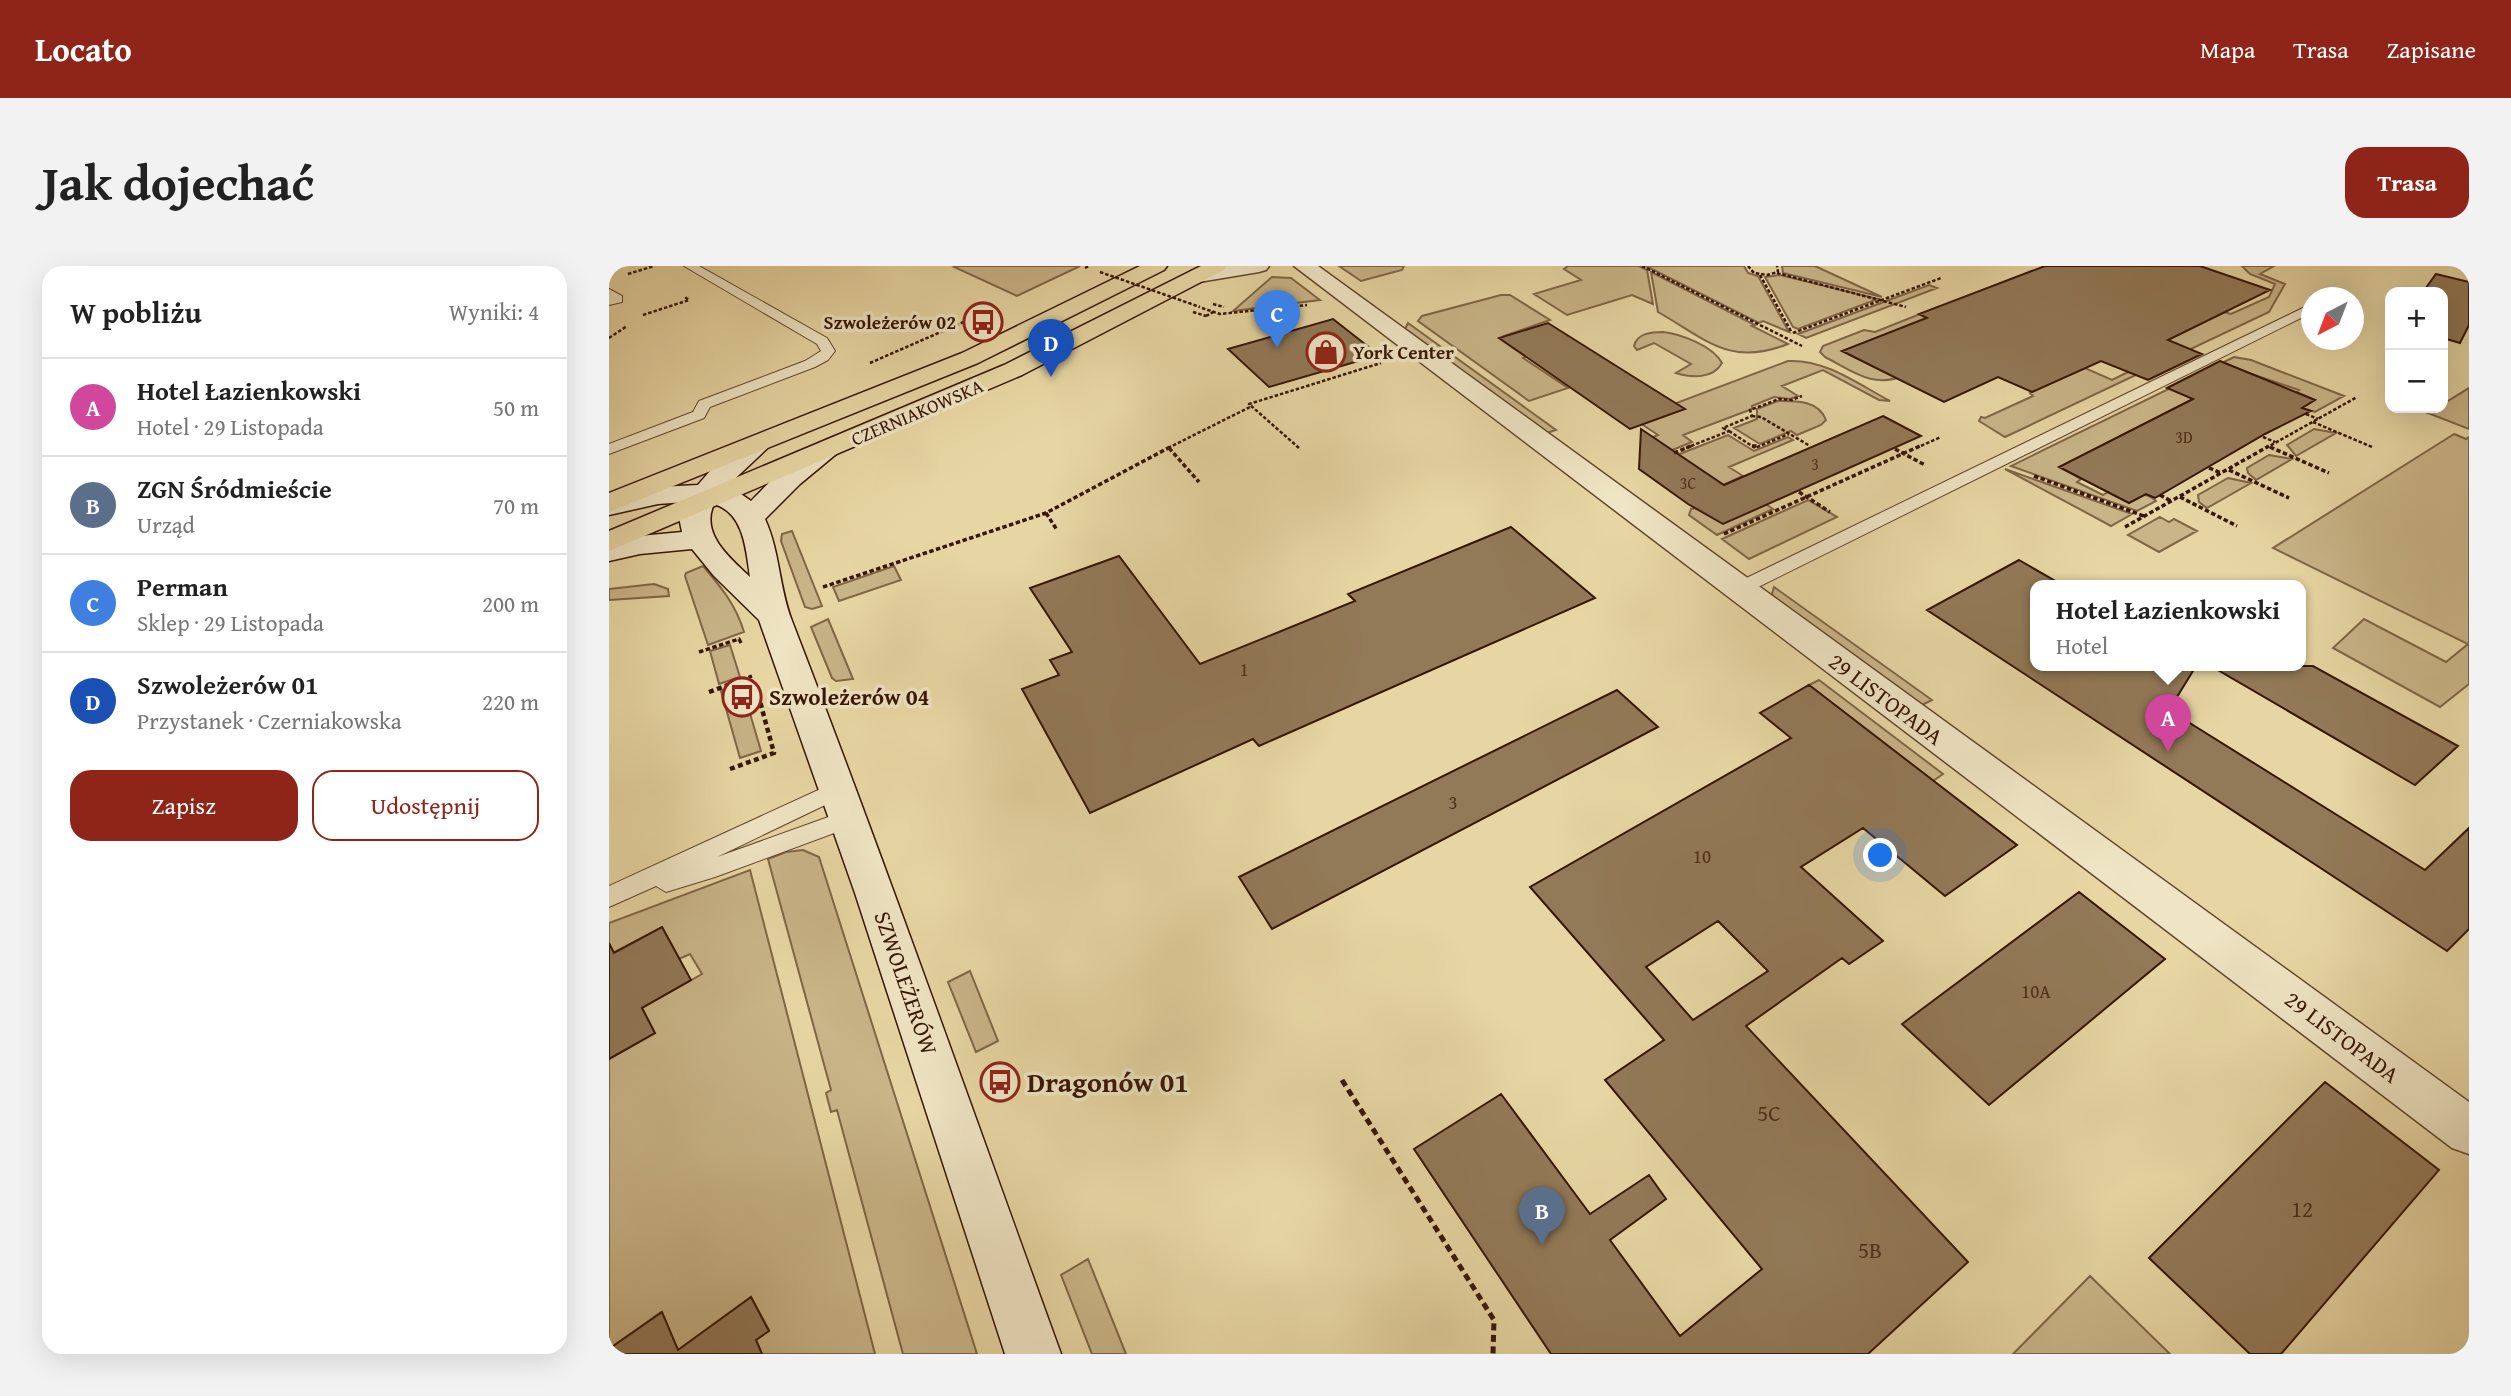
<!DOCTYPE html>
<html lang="pl">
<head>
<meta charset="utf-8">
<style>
  body { margin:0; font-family:"Gentium Book Plus",serif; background:#f2f2f2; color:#222 }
  .controls { position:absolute; right:21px; top:21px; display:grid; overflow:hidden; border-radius:14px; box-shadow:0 7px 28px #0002 }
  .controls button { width:63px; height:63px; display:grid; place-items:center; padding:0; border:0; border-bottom:2px solid #e0e0e0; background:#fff; color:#222; font:35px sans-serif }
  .compass { position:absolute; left:1692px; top:21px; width:63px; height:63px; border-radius:50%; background:#fff; box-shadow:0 7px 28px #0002; rotate:222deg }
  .you { position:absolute; left:1272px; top:590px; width:24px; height:24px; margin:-18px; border:5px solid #fff; border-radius:50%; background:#1a73e8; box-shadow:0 0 0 10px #1a73e833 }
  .badge { display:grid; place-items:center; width:46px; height:46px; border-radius:50%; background:#8f2418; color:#fff; font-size:23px; font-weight:700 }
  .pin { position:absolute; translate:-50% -58px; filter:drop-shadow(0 2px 4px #0008) }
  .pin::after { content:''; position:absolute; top:37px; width:24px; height:21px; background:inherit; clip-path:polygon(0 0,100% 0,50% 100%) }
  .popup { position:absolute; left:1421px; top:314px; width:276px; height:91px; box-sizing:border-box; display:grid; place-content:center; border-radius:14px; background:#fff; filter:drop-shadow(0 2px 5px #0005); font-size:23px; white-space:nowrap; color:#767676 }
  .popup b { font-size:26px; color:#222 }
  .popup::after { content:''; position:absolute; left:50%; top:100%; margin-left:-14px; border:14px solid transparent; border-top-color:#fff }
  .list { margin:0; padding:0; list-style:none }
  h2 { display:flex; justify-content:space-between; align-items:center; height:91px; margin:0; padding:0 28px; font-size:30px }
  h2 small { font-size:23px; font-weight:400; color:#767676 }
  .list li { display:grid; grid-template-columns:46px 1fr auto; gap:21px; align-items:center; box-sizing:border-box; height:98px; padding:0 28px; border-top:2px solid #e0e0e0 }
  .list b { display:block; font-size:26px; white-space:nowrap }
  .list p { margin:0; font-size:23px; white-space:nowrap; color:#767676 }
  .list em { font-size:23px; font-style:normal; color:#767676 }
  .actions { display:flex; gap:14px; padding:21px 28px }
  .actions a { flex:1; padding:16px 0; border:2px solid #8f2418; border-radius:21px; text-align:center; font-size:24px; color:#8f2418 }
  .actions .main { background:#8f2418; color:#fff }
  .map { position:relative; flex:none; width:1860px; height:1088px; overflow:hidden; border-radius:21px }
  header { display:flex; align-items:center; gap:42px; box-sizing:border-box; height:98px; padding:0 35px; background:#8f2418; color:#fff }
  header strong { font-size:33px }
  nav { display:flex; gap:38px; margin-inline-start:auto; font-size:24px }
  .intro { display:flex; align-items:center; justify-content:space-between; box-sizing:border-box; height:168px; padding:0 42px }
  h1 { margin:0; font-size:49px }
  .button { padding:18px 32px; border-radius:21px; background:#8f2418; color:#fff; font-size:24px; font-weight:700 }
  main { display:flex; gap:42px; padding:0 42px }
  aside { flex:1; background:#fff; border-radius:21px; box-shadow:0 7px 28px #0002 }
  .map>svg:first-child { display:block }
  .green { fill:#c9b588; stroke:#806546; stroke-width:2 }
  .building { fill:#927957; stroke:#361505; stroke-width:2; fill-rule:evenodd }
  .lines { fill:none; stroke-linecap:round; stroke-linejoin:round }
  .lane-casing { stroke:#62452c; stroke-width:2 }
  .street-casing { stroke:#62452c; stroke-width:3 }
  .secondary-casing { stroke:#361505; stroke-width:3 }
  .primary-casing { stroke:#361505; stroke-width:3 }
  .path-far3 { stroke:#361505; stroke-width:2.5; stroke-dasharray:3.5 2; stroke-linecap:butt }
  .path-far2 { stroke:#361505; stroke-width:3.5; stroke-dasharray:4.5 2.5; stroke-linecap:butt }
  .path-far1 { stroke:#361505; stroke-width:4.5; stroke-dasharray:5 3.5; stroke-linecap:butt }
  .path { stroke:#361505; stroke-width:5; stroke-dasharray:7 4.5; stroke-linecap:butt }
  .lane { fill:#efe4c3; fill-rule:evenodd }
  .street { fill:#efe4c3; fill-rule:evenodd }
  .secondary { fill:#efe4c3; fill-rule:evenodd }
  .primary { fill:#e7d6a3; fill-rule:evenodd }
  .path-bridge { stroke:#361505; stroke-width:2.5; stroke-dasharray:3.5 2; stroke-linecap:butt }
  .labels { text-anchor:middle; stroke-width:7; stroke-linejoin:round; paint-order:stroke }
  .far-number-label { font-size:16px; fill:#4d2e1a }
  .far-poi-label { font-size:19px; font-weight:bold; fill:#361505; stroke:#efe4c3; text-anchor:end }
  .far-street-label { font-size:19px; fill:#361505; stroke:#efe4c3 }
  .number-label { font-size:19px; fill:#4d2e1a }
  .poi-label { font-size:23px; font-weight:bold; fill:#361505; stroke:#efe4c3; text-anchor:start }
  .street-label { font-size:23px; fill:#361505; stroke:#efe4c3 }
  .near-number-label { font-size:23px; fill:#4d2e1a }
  .near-poi-label { font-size:28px; font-weight:bold; fill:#361505; stroke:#efe4c3; text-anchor:start }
</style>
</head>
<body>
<header>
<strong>Locato</strong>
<nav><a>Mapa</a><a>Trasa</a><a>Zapisane</a></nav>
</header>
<div class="intro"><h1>Jak dojechać</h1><a class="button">Trasa</a></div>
<main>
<aside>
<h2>W pobliżu<small>Wyniki: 4</small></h2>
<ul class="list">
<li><span class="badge" style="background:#d1479c">A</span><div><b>Hotel Łazienkowski</b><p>Hotel · 29 Listopada</p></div><em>50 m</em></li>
<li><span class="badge" style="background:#5c6f8a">B</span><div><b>ZGN Śródmieście</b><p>Urząd</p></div><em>70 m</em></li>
<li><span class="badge" style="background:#3f7fe0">C</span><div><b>Perman</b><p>Sklep · 29 Listopada</p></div><em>200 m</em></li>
<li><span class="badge" style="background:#1a4fb4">D</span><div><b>Szwoleżerów 01</b><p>Przystanek · Czerniakowska</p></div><em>220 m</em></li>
</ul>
<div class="actions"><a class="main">Zapisz</a><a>Udostępnij</a></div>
</aside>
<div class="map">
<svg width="1860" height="1088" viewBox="0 0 1860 1088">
  <rect width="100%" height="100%" fill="#e7d6a3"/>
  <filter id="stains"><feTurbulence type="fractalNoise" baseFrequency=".00286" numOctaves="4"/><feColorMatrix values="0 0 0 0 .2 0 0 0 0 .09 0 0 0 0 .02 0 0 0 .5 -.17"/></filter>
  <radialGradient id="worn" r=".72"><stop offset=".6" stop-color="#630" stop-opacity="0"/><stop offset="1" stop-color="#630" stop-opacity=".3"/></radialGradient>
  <!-- green -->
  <path class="green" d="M 348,0 L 471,0 L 408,30 L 345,1 Z
    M 730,0 L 795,0 L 793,4 L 752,15 Z
    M 959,0 L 1030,0 L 1038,4 L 1044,38 L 1023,29 L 958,49 L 925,28 L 972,14 L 955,3 Z
    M 1037,0 L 1135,0 L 1139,7 L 1149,10 L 1180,66 L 1154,55 L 1150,57 Z
    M 1173,0 L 1206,0 L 1273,31 L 1174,7 Z
    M 1633,0 L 1665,0 L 1651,8 L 1676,18 L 1660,46 L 1396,171 L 1370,155 L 1372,151 L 1376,152 L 1424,130 L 1421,127 L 1476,102 L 1503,114 L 1548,92 L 1532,85 L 1615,46 L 1622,48 L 1660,31 L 1666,18 L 1641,8 Z
    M 1042,6 L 1146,59 L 1143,60 L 1179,78 C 1121,101 1098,74 1049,46 Z
    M 1171,9 L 1269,33 L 1189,63 L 1184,61 L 1156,11 Z
    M 663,11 L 682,12 L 711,34 L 624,45 Z
    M 1320,19 L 1328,22 L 1197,72 L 1189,68 Z
    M 892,29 L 901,29 L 941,54 L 895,70 L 923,88 L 914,92 L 959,122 L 920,135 L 809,55 L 813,50 Z
    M 1331,40 L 1337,44 L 1234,85 L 1297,109 C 1264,123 1245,106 1216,91 L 1211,86 L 1214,80 L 1255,64 L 1266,66 Z
    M 799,57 L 947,164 L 938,167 L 796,63 Z
    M 1054,66 C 1072,68 1104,80 1113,97 C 1104,113 1083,112 1067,107 L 1082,98 L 1045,77 L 1028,84 L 1025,80 C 1028,67 1043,66 1054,66 Z
    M 1625,91 L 1642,94 L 1735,130 L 1706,146 L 1693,142 L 1706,134 L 1687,126 L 1690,124 L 1637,106 L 1451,201 L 1472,213 L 1468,216 L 1494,229 L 1499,226 C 1515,227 1536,224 1547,235 L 1528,245 L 1402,200 Z
    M 1179,95 C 1216,93 1249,118 1281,135 L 1270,134 L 1214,104 L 1173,120 L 1189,130 L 1181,133 L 1165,131 L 1143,140 L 1143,143 L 1074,169 L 1083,176 L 1061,185 L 1044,171 L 1049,169 L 1025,153 Z
    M 1860,122 L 1860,163 L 1819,147 L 1834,142 L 1834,138 Z
    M 1169,135 C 1187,135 1209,134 1217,154 L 1212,159 L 1188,169 L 1182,165 L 1151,178 L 1125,162 L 1148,153 L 1148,143 Z
    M 1705,163 L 1727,167 L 1687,190 L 1678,179 Z
    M 1845,168 L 1857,173 L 1860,171 L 1860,418 L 1831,441 L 1724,382 L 1755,353 L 1837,396 L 1859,378 L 1664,282 Z
    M 1119,169 L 1145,185 L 1179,171 L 1184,174 L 1120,201 L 1134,210 L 1114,219 L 1068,189 Z
    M 1660,189 L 1683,193 L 1647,214 L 1639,207 L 1638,202 Z
    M 1396,203 L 1523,248 L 1502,260 Z
    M 1619,212 L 1642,217 L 1598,242 L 1590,236 L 1589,229 Z
    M 1141,228 L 1164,243 L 1108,269 L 1080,249 L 1082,243 L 1088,242 L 1100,249 Z
    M 1199,234 L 1228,251 L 1140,293 L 1113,273 Z
    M 1551,251 L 1560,256 L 1565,253 L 1588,265 L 1550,286 L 1519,269 Z
    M 183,265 L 213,340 L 203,343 L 196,341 L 172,275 L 173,268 Z
    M 94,300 C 112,321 127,339 135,366 L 99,379 L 76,310 L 77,307 Z
    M 285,300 L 292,314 L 230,335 L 224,321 Z
    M 45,318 L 59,323 L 60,330 L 0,334 L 0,323 Z
    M 1165,321 L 1323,434 L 1313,439 L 1166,333 L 1163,328 Z
    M 219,353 L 244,413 L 227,415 L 223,412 L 202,361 Z
    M 121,379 L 131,411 L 110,418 L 101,385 Z
    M 1210,414 L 1334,508 L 1324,515 L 1200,419 Z
    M 120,422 L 127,448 L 140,444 L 152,485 L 131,492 L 112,425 Z
    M 194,584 L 210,591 L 368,1088 L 294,1088 L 228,844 L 222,846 L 217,827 L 222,824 L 159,593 L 177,586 Z
    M 141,604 L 266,1088 L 153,1088 L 147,1074 L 160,1064 L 142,1031 L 69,1084 L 52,1046 L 0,1083 L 0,793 L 45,767 L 33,742 L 93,708 L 81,688 L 70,693 L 53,661 L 0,689 L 0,657 Z
    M 361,705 L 389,775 L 367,786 L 339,716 Z
    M 479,993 L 517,1088 L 483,1088 L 452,1009 Z
    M 1481,1010 L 1561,1088 L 1404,1088 Z"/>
  <!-- building -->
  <path class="building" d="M 1436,0 L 1591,0 L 1661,24 L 1559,74 L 1593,88 L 1539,114 L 1492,95 L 1423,126 L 1389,111 L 1335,136 L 1233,85 L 1318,52 L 1310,48 Z
    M 1827,8 L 1860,16 L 1860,59 L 1851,77 L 1834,72 L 1834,26 L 1814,26 Z
    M 724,53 L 770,89 L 660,121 L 619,83 Z
    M 939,57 L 1028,113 L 1076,143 L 1021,163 L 890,72 Z
    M 1611,95 L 1706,134 L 1693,142 L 1702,145 L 1656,168 L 1546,232 L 1537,228 L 1520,237 L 1450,201 L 1584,133 L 1558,122 Z
    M 1274,150 L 1312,170 L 1114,258 L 1079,238 L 1030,203 L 1032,163 L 1115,219 Z
    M 902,261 L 986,332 L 650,480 L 644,473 L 481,547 L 413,423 L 450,409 L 441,394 L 463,386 L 421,322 L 510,290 L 591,398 L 746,335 L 739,328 Z
    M 1410,294 L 1448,316 L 1441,320 L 1426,320 L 1426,400 L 1587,400 L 1560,444 L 1816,604 L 1860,562 L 1860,663 L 1838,685 L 1318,344 Z
    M 1602,400 L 1704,400 L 1849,480 L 1806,519 Z
    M 1200,419 L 1408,579 L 1336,630 L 1254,562 L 1192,601 L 1274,675 L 1240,698 L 1233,692 L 1137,760 L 1359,996 L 1259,1088 L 942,1088 L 805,883 L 892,828 L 981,948 L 1040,909 L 1057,933 L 1001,974 L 1071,1070 L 1153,1003 L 996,814 L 1055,774 L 921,621 L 1182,472 L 1151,447 ZM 1109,655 L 1159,705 L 1084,754 L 1037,701 Z
    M 1008,424 L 1049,461 L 663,663 L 630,611 Z
    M 1470,626 L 1556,693 L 1380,839 L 1293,758 Z
    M 53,661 L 82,714 L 33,742 L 46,767 L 0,793 L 0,677 L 5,687 Z
    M 1716,816 L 1830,904 L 1672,1088 L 1641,1088 L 1540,992 Z
    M 142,1031 L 160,1065 L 147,1074 L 153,1088 L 0,1088 L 0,1083 L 53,1046 L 69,1084 Z"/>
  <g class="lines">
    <!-- lane casing -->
    <g class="lane-casing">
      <path id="lane" d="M 75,0 L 90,0 L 218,72 L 226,85 L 219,94 L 206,101 L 101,141 L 95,152 L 0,188 L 0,178 L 84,146 L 90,135 L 196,95 L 212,85 L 208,78 Z
        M 0,23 L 13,30 L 13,36 L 0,39 Z
        M 1702,38 L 1702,47 L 1137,327 L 1123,327 L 1121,323 L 1123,319 Z
        M 229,515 L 237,517 L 240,523 L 237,529 L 108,591 L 239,544 L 247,547 L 250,553 L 247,559 L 106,611 L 57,626 L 47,620 L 0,641 L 0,620 Z"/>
    </g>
    <!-- street casing -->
    <g class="street-casing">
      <path id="street" d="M 612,0 L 660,0 L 657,4 L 650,6 L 590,16 L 582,15 L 579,10 L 582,5 Z
        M 685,0 L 709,0 L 1860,836 L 1860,888 L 1843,882 Z"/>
    </g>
    <!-- secondary casing -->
    <g class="secondary-casing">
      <path id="secondary" d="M 152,168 L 161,170 L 165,176 L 115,223 L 132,228 L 142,235 C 161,216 201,171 229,178 L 232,184 L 191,218 L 156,253 C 171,286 170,322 183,355 C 277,598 363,843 452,1088 L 396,1088 L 246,627 L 150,354 L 105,310 L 83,283 L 31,288 L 0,295 L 0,277 L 31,270 L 73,266 L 70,251 L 77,236 L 49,238 L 0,249 L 0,231 L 49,221 L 89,219 C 104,201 129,174 152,168 ZM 105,238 C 135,247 137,283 141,311 C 121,292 91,268 105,238 Z"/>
    </g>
    <!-- primary casing -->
    <g class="primary-casing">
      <path id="primary" d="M 531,0 L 558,0 L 555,4 L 369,97 L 0,246 L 0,227 L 353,87 Z
        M 592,0 L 618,0 L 615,4 L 413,109 L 0,285 L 0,265 L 395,99 Z"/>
    </g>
    <!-- path-far3 -->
    <path class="path-far3" d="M 1033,0 L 1193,80
      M 1139,0 L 1145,7 L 1158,9 L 1169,6 L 1168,0
      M 1168,7 L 1297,41
      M 19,8 L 45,0
      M 1151,9 L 1183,67
      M 604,38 L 615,41
      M 593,42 L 611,48 L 698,39
      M 584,46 L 597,50
      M 34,49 L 80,34 L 77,32 L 80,31
      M 1184,67 L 1332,12
      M 0,72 L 18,60
      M 261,97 L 375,47
      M 1697,148 L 1709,153
      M 1143,150 L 1152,151 L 1201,180
      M 1704,156 L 1763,181
      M 1120,165 L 1146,182 L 1180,168
      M 1654,171 L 1666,176
      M 559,182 L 643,140
      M 690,182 L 640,138 L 772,97
      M 1077,182 L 1120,165 L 1114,162 L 1143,150 L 1141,144 L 1170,133 L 1183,134 L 1193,130
      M 1307,182 L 1332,171
      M 1657,182 L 1748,131"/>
    <!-- path-far2 -->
    <path class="path-far2" d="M 1143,180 L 1150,180
      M 1661,181 L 1720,207
      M 560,182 L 590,216
      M 1286,183 L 1316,199
      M 1065,187 L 1082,180
      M 1600,202 L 1612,207
      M 1620,204 L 1680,232
      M 1425,210 L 1535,250
      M 1190,226 L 1221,246
      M 1551,229 L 1562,235
      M 1571,231 L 1628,260
      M 437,247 L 448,264
      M 1516,261 L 1660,180
      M 1115,268 L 1311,180
      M 214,321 L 437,247 L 563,180
      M 90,386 L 130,373 L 132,377
      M 133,414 L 143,410"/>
    <!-- path-far1 -->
    <path class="path-far1" d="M 100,426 L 138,412
      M 121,503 L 165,487 L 150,432"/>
    <!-- path -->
    <path class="path" d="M 733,814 L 885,1054 L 884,1088"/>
    <!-- lane -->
    <use href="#lane" class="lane"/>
    <!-- street -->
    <use href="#street" class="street"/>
    <!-- secondary -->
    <use href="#secondary" class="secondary"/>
    <!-- primary -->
    <use href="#primary" class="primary"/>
    <!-- path-bridge -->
    <path class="path-bridge" d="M 476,2 L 480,0
      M 491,6 L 591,41
      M 597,50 L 606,45"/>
  </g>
  <!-- icons -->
  <defs>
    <g id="bus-ring" transform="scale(2.0125)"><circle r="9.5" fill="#efe4c3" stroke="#8f2418" stroke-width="1.5"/><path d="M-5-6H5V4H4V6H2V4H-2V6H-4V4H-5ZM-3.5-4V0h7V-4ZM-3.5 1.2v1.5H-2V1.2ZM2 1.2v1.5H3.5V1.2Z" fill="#8f2418"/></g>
    <g id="shop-ring" transform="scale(2.0125)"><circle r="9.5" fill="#efe4c3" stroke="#8f2418" stroke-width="1.5"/><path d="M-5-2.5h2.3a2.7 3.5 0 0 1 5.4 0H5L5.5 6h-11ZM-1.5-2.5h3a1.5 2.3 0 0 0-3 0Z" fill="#8f2418"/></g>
  </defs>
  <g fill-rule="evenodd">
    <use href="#bus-ring" x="374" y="56"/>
    <use href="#shop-ring" x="717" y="86"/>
    <use href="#bus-ring" x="133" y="431"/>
    <use href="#bus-ring" x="391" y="816"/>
  </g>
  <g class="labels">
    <!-- far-number labels -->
    <g class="far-number-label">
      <text x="1575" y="177">3D</text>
      <text x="1206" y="204">3</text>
      <text x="1079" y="223">3C</text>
    </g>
    <!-- far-poi labels -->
    <g class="far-poi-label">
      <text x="347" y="63">Szwoleżerów 02</text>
      <text x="744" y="93" text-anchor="start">York Center</text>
    </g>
    <!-- far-street labels -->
    <g class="far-street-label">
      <text transform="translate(308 146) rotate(-23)" y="7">CZERNIAKOWSKA</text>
    </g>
    <!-- number labels -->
    <g class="number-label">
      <text x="635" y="410">1</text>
      <text x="844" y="543">3</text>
      <text x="1093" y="597">10</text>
      <text x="1427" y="732">10A</text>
    </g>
    <!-- poi labels -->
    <g class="poi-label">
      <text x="160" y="439">Szwoleżerów 04</text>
    </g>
    <!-- street labels -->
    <g class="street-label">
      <text transform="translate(1277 433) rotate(37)" y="8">29 LISTOPADA</text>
      <text transform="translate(297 717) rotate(71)" y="8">SZWOLEŻERÓW</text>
      <text transform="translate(1733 771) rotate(37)" y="8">29 LISTOPADA</text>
    </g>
    <!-- near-number labels -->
    <g class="near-number-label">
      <text x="1160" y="855">5C</text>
      <text x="1693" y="951">12</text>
      <text x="1261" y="992">5B</text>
    </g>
    <!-- near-poi labels -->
    <g class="near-poi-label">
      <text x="418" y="826">Dragonów 01</text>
    </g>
  </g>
  <rect width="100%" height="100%" filter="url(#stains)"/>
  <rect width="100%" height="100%" fill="url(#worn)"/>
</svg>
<div class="controls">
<button>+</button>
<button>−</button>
</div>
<svg class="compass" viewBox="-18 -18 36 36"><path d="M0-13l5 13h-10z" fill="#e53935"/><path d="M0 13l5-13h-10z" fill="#767676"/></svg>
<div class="you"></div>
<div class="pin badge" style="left:1559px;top:486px;background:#d1479c">A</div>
<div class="popup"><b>Hotel Łazienkowski</b>Hotel</div>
<div class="pin badge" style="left:933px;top:979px;background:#5c6f8a">B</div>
<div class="pin badge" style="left:668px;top:82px;background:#3f7fe0">C</div>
<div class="pin badge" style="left:442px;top:111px;background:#1a4fb4">D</div>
</div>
</main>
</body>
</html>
